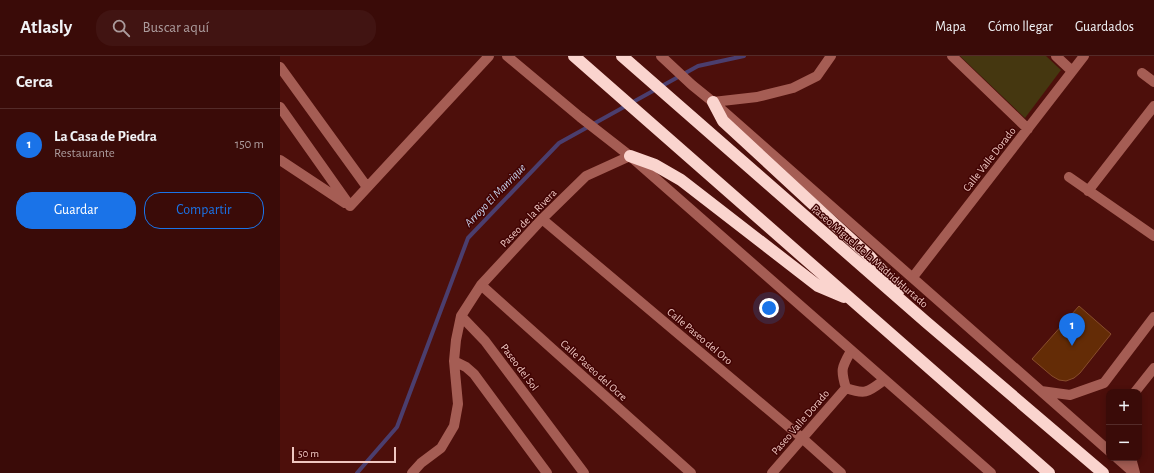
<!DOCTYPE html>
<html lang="es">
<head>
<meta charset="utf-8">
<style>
  body { margin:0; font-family:"Alegreya Sans",sans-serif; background:#411412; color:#f1f3f6 }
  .controls { position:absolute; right:12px; bottom:12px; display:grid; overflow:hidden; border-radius:8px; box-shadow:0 2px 6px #0003 }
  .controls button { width:36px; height:36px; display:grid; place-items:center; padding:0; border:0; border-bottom:1px solid #542b29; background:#3a0b08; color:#f1f3f6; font:20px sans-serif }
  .scale { position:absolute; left:12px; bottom:10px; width:104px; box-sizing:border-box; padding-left:4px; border:2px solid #efc7c1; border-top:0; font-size:11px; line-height:14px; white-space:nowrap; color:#efc7c1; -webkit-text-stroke:3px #410303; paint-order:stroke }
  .you { position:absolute; left:489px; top:252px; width:14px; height:14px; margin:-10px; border:3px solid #fff; border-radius:50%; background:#1a73e8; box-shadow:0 0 0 6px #1a73e833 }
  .badge { display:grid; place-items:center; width:26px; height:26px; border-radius:50%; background:#1a73e8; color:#fff; font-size:13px; font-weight:700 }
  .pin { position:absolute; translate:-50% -33px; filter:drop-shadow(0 1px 2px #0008) }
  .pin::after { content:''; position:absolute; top:21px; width:14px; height:12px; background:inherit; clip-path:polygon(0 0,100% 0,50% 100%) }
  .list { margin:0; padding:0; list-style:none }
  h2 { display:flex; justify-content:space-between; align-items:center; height:52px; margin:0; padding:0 16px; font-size:17px }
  h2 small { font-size:13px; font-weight:400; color:#ab9b9c }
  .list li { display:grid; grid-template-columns:26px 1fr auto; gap:12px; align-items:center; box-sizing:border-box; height:72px; padding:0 16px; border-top:1px solid #542b29 }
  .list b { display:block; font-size:15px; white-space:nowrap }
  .list p { margin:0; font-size:13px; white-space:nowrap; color:#ab9b9c }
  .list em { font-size:13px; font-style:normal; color:#ab9b9c }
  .actions { display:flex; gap:8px; padding:12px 16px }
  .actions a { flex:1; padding:9px 0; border:1px solid #1a73e8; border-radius:16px; text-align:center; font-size:14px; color:#1a73e8 }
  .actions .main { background:#1a73e8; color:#fff }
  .icon { flex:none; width:22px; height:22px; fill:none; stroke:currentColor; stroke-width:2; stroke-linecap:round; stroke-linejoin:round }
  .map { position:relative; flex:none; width:874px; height:417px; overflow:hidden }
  header { display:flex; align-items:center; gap:24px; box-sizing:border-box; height:56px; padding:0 20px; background:#3a0b08; border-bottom:1px solid #542b29 }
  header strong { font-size:19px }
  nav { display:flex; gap:22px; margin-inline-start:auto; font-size:14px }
  .search { width:280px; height:36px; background:#411412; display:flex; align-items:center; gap:10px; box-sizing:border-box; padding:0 14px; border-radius:16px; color:#ab9b9c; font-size:15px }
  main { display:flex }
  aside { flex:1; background:#3a0b08 }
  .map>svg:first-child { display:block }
  .green { fill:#453710 }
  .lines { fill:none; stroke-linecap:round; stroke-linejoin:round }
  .stream { stroke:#4b3e6e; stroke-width:4 }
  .building { fill:#642c06; stroke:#884d2c }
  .minor { stroke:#a55d54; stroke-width:10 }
  .highway { stroke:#fad4ce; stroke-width:12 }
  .labels { text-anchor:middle; stroke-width:3; stroke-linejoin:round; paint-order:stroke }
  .street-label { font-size:11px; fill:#efc7c1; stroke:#410303 }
  .water-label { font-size:12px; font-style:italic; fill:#c7d1eb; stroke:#410303 }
</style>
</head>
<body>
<header>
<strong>Atlasly</strong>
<div class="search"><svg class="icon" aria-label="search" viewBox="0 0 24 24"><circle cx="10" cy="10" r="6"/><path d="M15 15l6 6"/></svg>Buscar aquí</div>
<nav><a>Mapa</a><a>Cómo llegar</a><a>Guardados</a></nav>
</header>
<main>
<aside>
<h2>Cerca<small></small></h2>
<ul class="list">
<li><span class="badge">1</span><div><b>La Casa de Piedra</b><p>Restaurante</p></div><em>150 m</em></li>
</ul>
<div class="actions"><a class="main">Guardar</a><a>Compartir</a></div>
</aside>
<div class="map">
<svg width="874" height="417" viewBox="0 0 874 417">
  <rect width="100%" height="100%" fill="#4d0f0b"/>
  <!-- green -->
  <path class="green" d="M 680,0 L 766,0 L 781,14 L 745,62 Z"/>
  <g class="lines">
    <!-- stream -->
    <path class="stream" d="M 77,417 L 117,371 L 188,182 L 279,87 L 418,10 L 464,0"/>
  </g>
  <!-- building -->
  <path class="building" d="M 799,250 L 831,278 L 800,317 L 794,322 L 786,325 L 779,324 L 772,320 L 752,303 Z"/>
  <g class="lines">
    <!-- minor -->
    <path class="minor" d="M 227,0 L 300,61 L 350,100 L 711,417
      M 381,0 L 412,29 L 433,46 L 829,395
      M 672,0 L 748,73
      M 776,0 L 792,15
      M 0,11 L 87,131
      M 862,17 L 874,26
      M 433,46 L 477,41 L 513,32 L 537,20 L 551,0
      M 0,51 L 70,150
      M 0,104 L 65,147
      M 789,121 L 874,180
      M 808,135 L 874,50
      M 70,150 L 209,0
      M 262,163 L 522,382 L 561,417
      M 633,221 L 804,0
      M 201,229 L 411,417
      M 181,260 L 205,285 L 304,417
      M 571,295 C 562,311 560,313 566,332 C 586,339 588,336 604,324
      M 174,305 L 186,311 L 194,318 L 267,417
      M 761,335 L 790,339 L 824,327 L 874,261
      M 855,336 L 874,312
      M 837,402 L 854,417
      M 851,402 L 855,417
      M 132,417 L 141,407 L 161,392 L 174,370 L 178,348 L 174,305 L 176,284 L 181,260 L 201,229 L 262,163 L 306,120 L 350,100
      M 492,417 L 566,332"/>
    <!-- highway -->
    <path class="highway" d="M 294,0 L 769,417
      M 342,0 L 646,266 L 823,417
      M 433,46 L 443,65 L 590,201 L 619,234
      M 350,100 L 375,109 L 401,124 L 538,230 L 564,241"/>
  </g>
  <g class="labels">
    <!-- street labels -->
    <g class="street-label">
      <text transform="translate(709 103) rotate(-52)" y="4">Calle Valle Dorado</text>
      <text transform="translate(248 162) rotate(-46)" y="4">Paseo de la Rivera</text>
      <text transform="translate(590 200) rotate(41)" y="4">Paseo Miguel de la Madrid Hurtado</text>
      <text transform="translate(420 280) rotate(40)" y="4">Calle Paseo del Oro</text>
      <text transform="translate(240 311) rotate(53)" y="4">Paseo del Sol</text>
      <text transform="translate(314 314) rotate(42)" y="4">Calle Paseo del Ocre</text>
      <text transform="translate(520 366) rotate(-49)" y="4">Paseo Valle Dorado</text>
    </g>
    <!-- water labels -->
    <g class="water-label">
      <text transform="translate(215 139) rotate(-46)" y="4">Arroyo El Manrique</text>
    </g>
  </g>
</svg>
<div class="controls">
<button>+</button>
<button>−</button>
</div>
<div class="scale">50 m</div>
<div class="you"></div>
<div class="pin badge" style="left:792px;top:290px">1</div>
</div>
</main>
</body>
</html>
